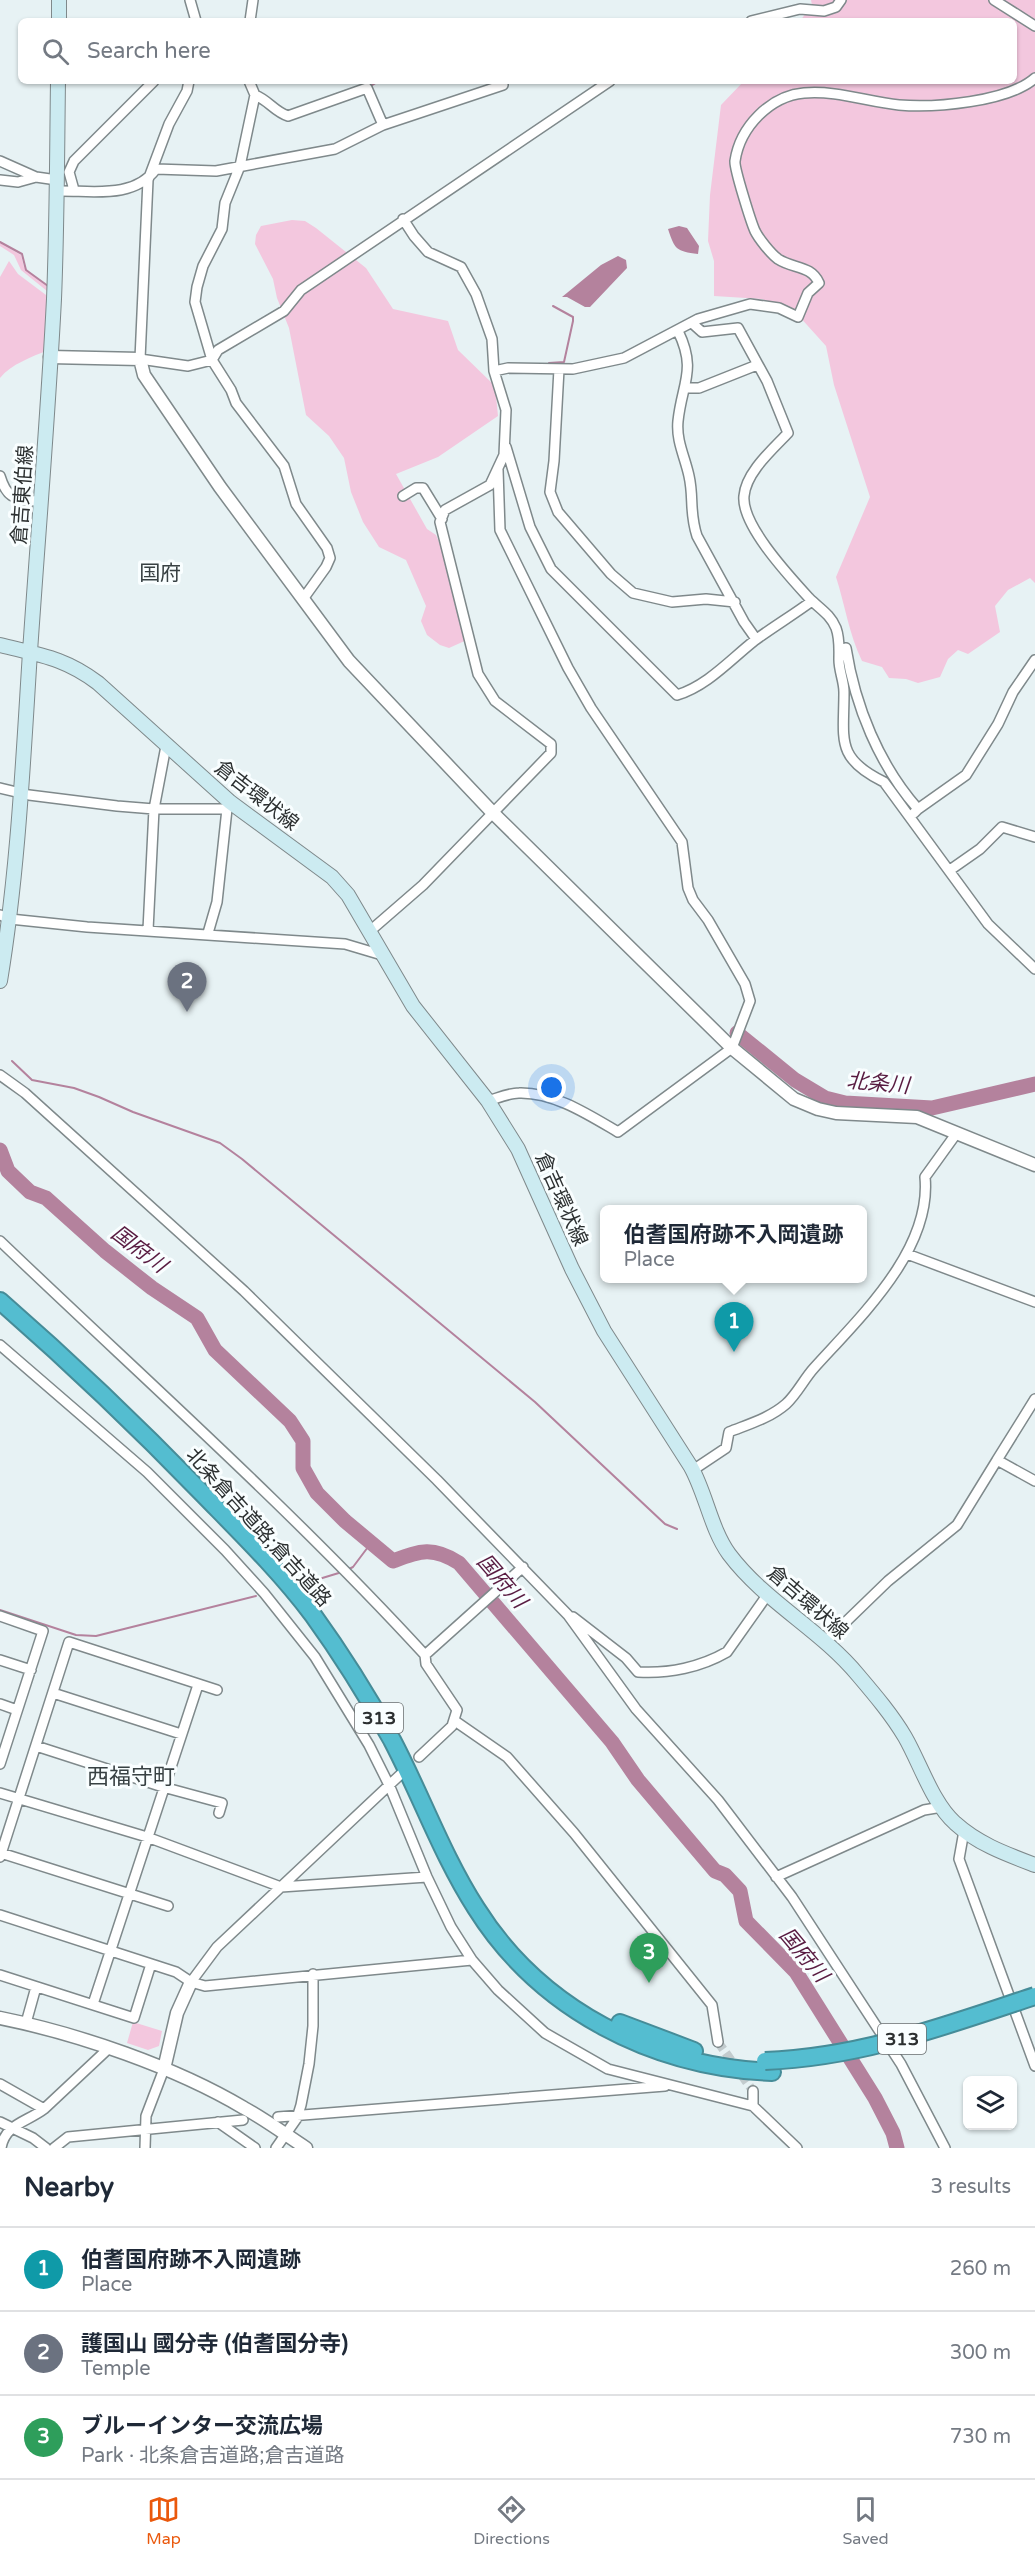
<!DOCTYPE html>
<html lang="en">
<head>
<meta charset="utf-8">
<style>
  body { margin:0; font-family:"Varela Round","Noto Sans JP",sans-serif; background:#f6f6f7; color:#1f2937 }
  .controls { position:absolute; right:18px; bottom:18px; display:grid; overflow:hidden; border-radius:9px; box-shadow:0 2px 4px #0004 }
  .controls button { width:54px; height:54px; display:grid; place-items:center; padding:0; border:0; border-bottom:2px solid #e0e1e3; background:#fff; color:#1f2937; font:30px sans-serif }
  .you { position:absolute; left:552px; top:1088px; width:21px; height:21px; margin:-15px; border:4px solid #fff; border-radius:50%; background:#1a73e8; box-shadow:0 0 0 9px #1a73e833 }
  .badge { display:grid; place-items:center; width:39px; height:39px; border-radius:50%; background:#ea580c; color:#fff; font-size:20px; font-weight:700 }
  .pin { position:absolute; translate:-50% -50px; filter:drop-shadow(0 2px 3px #0008) }
  .pin::after { content:''; position:absolute; top:32px; width:21px; height:18px; background:inherit; clip-path:polygon(0 0,100% 0,50% 100%) }
  .popup { position:absolute; left:600px; top:1205px; width:267px; height:78px; box-sizing:border-box; display:grid; place-content:center; border-radius:9px; background:#fff; filter:drop-shadow(0 2px 4px #0005); font-size:20px; white-space:nowrap; color:#747a83 }
  .popup b { font-size:22px; color:#1f2937 }
  .popup::after { content:''; position:absolute; left:50%; top:100%; margin-left:-12px; border:12px solid transparent; border-top-color:#fff }
  .list { margin:0; padding:0; list-style:none }
  h2 { display:flex; justify-content:space-between; align-items:center; height:78px; margin:0; padding:0 24px; font-size:26px }
  h2 small { font-size:20px; font-weight:400; color:#747a83 }
  .list li { display:grid; grid-template-columns:39px 1fr auto; gap:18px; align-items:center; box-sizing:border-box; height:84px; padding:0 24px; border-top:2px solid #e0e1e3 }
  .list b { display:block; font-size:22px; white-space:nowrap }
  .list p { margin:0; font-size:20px; white-space:nowrap; color:#747a83 }
  .list em { font-size:20px; font-style:normal; color:#747a83 }
  .icon { flex:none; width:33px; height:33px; fill:none; stroke:currentColor; stroke-width:2; stroke-linecap:round; stroke-linejoin:round }
  .map { position:relative; flex:none; width:1035px; height:2148px; overflow:hidden }
  .search { position:absolute; background:#fff; box-shadow:0 2px 4px #0004; left:18px; right:18px; top:18px; height:66px; display:flex; align-items:center; gap:15px; box-sizing:border-box; padding:0 21px; border-radius:9px; color:#747a83; font-size:22px }
  .sheet { height:330px; background:#fff }
  nav { display:flex; justify-content:space-around; align-items:center; box-sizing:border-box; height:84px; border-top:2px solid #e0e1e3; background:#fff; font-size:16px; color:#747a83 }
  nav a { display:grid; justify-items:center; gap:3px }
  nav .on { color:#ea580c }
  .map>svg:first-child { display:block }
  .green { fill:#f3c7de }
  .water { fill:#b4829d }
  .lines { fill:none; stroke-linecap:round; stroke-linejoin:round }
  .stream { stroke:#b4829d; stroke-width:2 }
  .river { stroke:#b4829d; stroke-width:15 }
  .minor-tunnel { stroke:#c2cbcd; stroke-width:9; stroke-dasharray:9 4.5; stroke-linecap:butt }
  .minor-casing { stroke:#7f898b; stroke-width:12 }
  .tertiary-casing { stroke:#7f898b; stroke-width:15 }
  .secondary-casing { stroke:#7f898b; stroke-width:16 }
  .motorway-casing { stroke:#468c98; stroke-width:20 }
  .minor { stroke:#fff; stroke-width:9 }
  .tertiary { stroke:#fff; stroke-width:12 }
  .secondary { stroke:#ccebf1; stroke-width:14 }
  .motorway { stroke:#54bdd0; stroke-width:16 }
  .motorway-bridge-casing { stroke:#468c98; stroke-width:20; stroke-linecap:butt }
  .motorway-bridge { stroke:#54bdd0; stroke-width:16 }
  .labels { text-anchor:middle; stroke-width:6; stroke-linejoin:round; paint-order:stroke }
  .shield { fill:#f9feff; stroke:#6a6e6f; stroke-width:1.5 }
  .shield-label { font-size:18px; font-weight:bold; fill:#2c3031 }
  .street-label { font-size:20px; fill:#2c3031; stroke:#f9feff }
  .neighbourhood-label { font-size:21px; fill:#384143; stroke:#f9feff }
  .water-label { font-size:21px; font-style:italic; fill:#581b41; stroke:#f9feff }
  .quarter-label { font-size:22px; fill:#384143; stroke:#f9feff }
</style>
</head>
<body>
<div class="map">
<svg width="1035" height="2148" viewBox="0 0 1035 2148">
  <rect width="100%" height="100%" fill="#e7f2f4"/>
  <!-- green -->
  <path class="green" d="M 811,0 L 1035,0 L 1035,583 L 1030,578 L 1008,590 L 995,606 L 1000,632 L 968,654 L 958,650 L 948,659 L 940,677 L 918,683 L 906,679 L 889,678 L 882,667 L 862,661 C 849,634 845,605 836,577 L 870,497 L 834,385 L 826,346 L 798,315 L 762,299 L 714,296 L 714,261 L 708,241 L 710,195 L 721,105 L 744,81 L 1014,81 L 1014,21 L 800,21 L 812,5 Z
    M 292,220 L 305,221 L 316,228 L 366,268 L 393,309 L 448,321 L 458,350 L 495,386 L 498,416 L 438,457 L 396,474 L 427,529 L 436,535 L 455,580 L 469,639 L 449,648 L 440,645 L 427,635 L 421,621 L 426,606 L 406,560 L 379,547 L 363,522 L 351,492 L 344,458 L 329,436 L 306,415 L 289,328 L 277,298 L 273,279 L 255,244 L 256,235 L 261,226 Z
    M 0,243 L 21,255 L 24,267 L 48,287 L 47,291 L 21,270 L 14,255 L 0,246 Z
    M 9,261 L 18,274 L 46,295 L 52,305 L 48,350 C 32,357 11,364 0,378 L 0,277 Z
    M 133,2022 L 162,2031 L 159,2046 L 148,2050 L 127,2043 Z"/>
  <!-- water -->
  <path class="water" d="M 679,226 L 687,228 L 699,246 L 698,254 C 676,251 675,250 668,229 Z
    M 618,256 L 626,260 L 627,268 L 590,307 L 585,307 L 567,297 L 562,297 L 601,265 Z"/>
  <g class="lines">
    <!-- stream -->
    <path class="stream" d="M 369,87 L 379,81
      M 0,242 L 22,254 L 26,270 L 48,286
      M 549,363 L 564,362 L 573,321 L 573,317 L 553,306
      M 12,1061 L 32,1080 L 74,1088 L 99,1097 L 133,1112 L 220,1143 L 242,1159 L 535,1402 L 665,1524 L 677,1529
      M 347,1570 L 353,1567 L 371,1543
      M 306,1583 L 342,1572
      M 0,1610 L 76,1635 L 96,1636 L 256,1596"/>
    <!-- river -->
    <path class="river" d="M 737,1033 L 795,1080 L 825,1098 L 845,1103 L 932,1108 L 1035,1084
      M 0,1150 L 8,1171 L 30,1192 L 46,1198 L 105,1251 L 152,1288 L 197,1318 L 215,1350 L 290,1421 L 303,1441 L 303,1468 L 317,1493 L 345,1521 L 393,1561 C 420,1551 432,1546 459,1563 L 612,1742 L 638,1780 L 715,1871 L 725,1875 L 740,1891 L 746,1921 L 796,1972 L 875,2098 L 893,2133 L 897,2148"/>
    <!-- minor-tunnel -->
    <path class="minor-tunnel" d="M 718,2042 L 753,2091"/>
    <!-- minor casing -->
    <g class="minor-casing">
      <path id="minor" d="M 190,0 L 196,21
        M 994,0 L 1035,26
        M 250,21 L 253,0
        M 751,21 L 800,9 L 824,11 L 836,7 L 841,0
        M 189,81 L 187,91 L 169,124 L 148,180 L 140,359 L 188,366 L 212,360 L 218,350 L 284,311 L 301,290 L 610,81
        M 249,81 L 255,95 L 240,166 L 225,203 L 222,229 L 203,266 L 197,287 L 195,302 L 212,360 L 231,390 L 236,403 L 284,466 L 296,504 L 327,548 L 330,558 L 326,567 L 303,599
        M 255,95 C 268,100 275,112 288,116 L 367,88 L 383,125
        M 0,161 L 36,177 L 57,180
        M 0,180 L 18,182 L 36,177
        M 74,190 L 69,172 L 74,161 L 154,81
        M 57,191 C 90,190 133,200 156,169 L 216,171 L 335,149 L 383,125 L 503,85
        M 692,323 L 702,332 L 738,328 L 767,381 L 788,433 C 773,449 746,472 744,496 C 741,525 790,577 809,598 C 820,609 830,614 836,628 C 840,639 839,649 839,660 C 839,671 844,681 844,692 C 844,740 835,758 884,782 L 988,924 L 1035,969
        M 678,331 C 697,370 682,383 678,421 C 676,441 685,457 689,476 C 694,498 689,512 697,536 L 744,622 L 756,639
        M 559,369 L 554,461 L 550,492 L 558,512 L 611,574 L 633,593 L 672,602 L 706,599 L 735,602
        M 494,371 L 508,368 L 573,369 L 624,358 L 698,319 L 750,304 L 779,308 L 798,317 L 808,293 L 819,283 C 811,265 793,269 778,259 C 771,254 759,239 755,231 C 751,222 734,168 735,161 C 740,127 770,96 804,93 C 836,90 868,102 899,105 C 934,108 1008,102 1035,78
        M 685,388 L 699,388 L 757,365
        M 506,447 L 530,527 L 551,569 L 677,695 C 707,686 730,660 754,641 C 773,627 793,615 812,601
        M 0,476 C 8,502 17,498 42,502
        M 403,496 L 416,488 L 423,488 L 442,519
        M 846,648 C 855,706 879,765 918,809 L 914,813
        M 0,788 L 29,795 L 117,806 L 154,809 L 227,809
        M 918,809 L 966,775 L 998,724 L 1013,692 L 1035,660
        M 950,870 L 980,849 L 1002,827 L 1035,837
        M 0,915 L 10,919 L 87,927 L 345,944 L 382,955
        M 148,930 L 154,809 L 166,746
        M 370,931 L 423,885 L 551,753 L 551,744 L 495,701 L 478,674 L 440,522 L 445,510 L 490,485 L 504,455 L 506,410 L 494,371 L 492,339 L 476,294 L 461,267 L 428,252 L 414,236 L 403,219
        M 208,933 L 217,902 L 227,809 L 230,803
        M 0,1075 L 25,1093 L 244,1291 L 437,1480 L 568,1615 L 636,1709 L 718,1800 L 792,1897 L 901,2064 L 945,2148
        M 488,1101 C 498,1098 509,1093 519,1093 C 554,1092 589,1115 618,1132 L 732,1048 L 750,1001 L 745,984 L 708,920 L 693,900 L 688,888 L 682,842 L 591,708 L 568,668 L 500,530 L 498,470
        M 0,1241 C 143,1378 291,1509 425,1655 L 426,1664 L 457,1710 L 452,1726 L 419,1757
        M 907,1254 L 1035,1302
        M 0,1345 L 147,1472 L 225,1550 L 264,1593 L 315,1657 L 369,1745 L 390,1787 L 427,1877 L 451,1927 L 472,1960 L 498,1990 L 545,2033 L 608,2069 L 753,2106
        M 997,1460 L 1035,1399
        M 693,1470 L 726,1448 L 729,1432 C 749,1424 770,1418 786,1404 C 797,1394 804,1379 814,1368 C 860,1317 932,1250 925,1177 L 956,1134
        M 0,1616 L 43,1631 L 0,1764
        M 573,1617 L 626,1658 L 638,1672 C 669,1674 701,1667 727,1652 L 768,1594
        M 825,1642 L 888,1581 L 957,1525 L 997,1460 L 1035,1481
        M 425,1655 L 523,1567
        M 0,1660 L 31,1670
        M 53,1693 L 181,1734
        M 0,1704 L 17,1710
        M 455,1721 L 507,1757 L 574,1833 L 712,2005 L 718,2042
        M 36,1746 L 163,1787 L 222,1803 L 219,1813
        M 0,1793 L 147,1837 L 281,1887 L 427,1877
        M 964,1831 L 959,1859 L 1035,2066
        M 1,1853 L 168,1906
        M 0,1857 L 69,1642 L 217,1690
        M 776,1877 L 924,1810 L 942,1807
        M 0,1915 L 176,1972 L 191,1982 L 205,1986 L 472,1960
        M 0,1975 L 134,2018 L 151,1964
        M 191,1982 L 217,1947 L 401,1774
        M 93,2004 L 198,1685
        M 26,2023 L 36,1987
        M 0,2084 L 44,2109
        M 753,2091 L 753,2106 L 797,2148
        M 278,2117 L 665,2086
        M 0,2122 L 33,2138 L 46,2148
        M 218,2122 L 255,2148
        M 1,2148 C 5,2124 27,2122 44,2109 L 108,2049
        M 54,2148 L 68,2137 L 243,2120
        M 145,2148 L 146,2116 L 164,2069
        M 276,2148 L 297,2118 L 301,2105 L 309,2064 L 313,2026 L 313,1974"/>
    </g>
    <!-- tertiary casing -->
    <g class="tertiary-casing">
      <path id="tertiary" d="M 50,357 L 140,359 L 144,375 L 220,487 L 349,661 L 492,812 L 732,1048 L 794,1099 L 818,1109 L 836,1113 L 917,1117 L 1035,1165
        M 0,2018 C 79,2034 175,2067 244,2108 C 266,2120 286,2135 306,2148
        M 164,2069 L 177,2013 L 191,1982"/>
    </g>
    <!-- secondary casing -->
    <g class="secondary-casing">
      <path id="secondary" d="M 59,0 L 59,21
        M 0,645 C 40,655 65,658 98,683 L 230,802 L 332,877 L 348,895 L 413,1006 L 488,1101 L 518,1149 L 572,1269 L 604,1331 L 691,1467 C 706,1494 711,1529 729,1554 C 765,1602 821,1630 858,1675 C 875,1695 892,1715 905,1737 C 920,1763 933,1804 955,1823 C 978,1844 1006,1854 1035,1865
        M 0,981 C 18,872 23,762 30,652 C 38,534 48,417 54,299 C 57,226 57,154 58,81"/>
    </g>
    <!-- motorway casing -->
    <g class="motorway-casing">
      <path id="motorway" d="M 0,1301 C 70,1362 137,1426 202,1493 C 240,1532 280,1571 313,1615 C 342,1655 368,1697 392,1740 C 421,1795 442,1855 476,1908 C 540,2010 653,2067 772,2072
        M 620,2023 L 694,2051"/>
    </g>
    <!-- minor -->
    <use href="#minor" class="minor"/>
    <!-- tertiary -->
    <use href="#tertiary" class="tertiary"/>
    <!-- secondary -->
    <use href="#secondary" class="secondary"/>
    <!-- motorway -->
    <use href="#motorway" class="motorway"/>
    <!-- motorway-bridge casing -->
    <g class="motorway-bridge-casing">
      <path id="motorway-bridge" d="M 765,2061 C 862,2057 944,2026 1035,1996"/>
    </g>
    <!-- motorway-bridge -->
    <use href="#motorway-bridge" class="motorway-bridge"/>
  </g>
  <g class="labels">
    <!-- shield labels -->
    <g class="shield">
      <rect x="355" y="1703" width="48" height="30" rx="4.5"/>
      <rect x="878" y="2024" width="48" height="30" rx="4.5"/>
    </g>
    <g class="shield-label">
      <text x="379" y="1724">313</text>
      <text x="902" y="2045">313</text>
    </g>
    <!-- street labels -->
    <g class="street-label">
      <text transform="translate(22 495) rotate(-86)" y="7">倉吉東伯線</text>
      <text transform="translate(257 795) rotate(38)" y="7">倉吉環状線</text>
      <text transform="translate(562 1199) rotate(66)" y="7">倉吉環状線</text>
      <text transform="translate(259 1527) rotate(48)" y="7">北条倉吉道路;倉吉道路</text>
      <text transform="translate(808 1602) rotate(41)" y="7">倉吉環状線</text>
    </g>
    <!-- neighbourhood labels -->
    <g class="neighbourhood-label">
      <text x="160" y="580">国府</text>
    </g>
    <!-- water labels -->
    <g class="water-label">
      <text transform="translate(878 1083) rotate(5)" y="7">北条川</text>
      <text transform="translate(139 1249) rotate(37)" y="7">国府川</text>
      <text transform="translate(502 1581) rotate(49)" y="7">国府川</text>
      <text transform="translate(804 1955) rotate(50)" y="7">国府川</text>
    </g>
    <!-- quarter labels -->
    <g class="quarter-label">
      <text x="131" y="1784">西福守町</text>
    </g>
  </g>
</svg>
<div class="controls">
<button><svg class="icon" aria-label="layers" viewBox="0 0 24 24"><path d="M12 4l9 5-9 5-9-5zM3 14l9 5 9-5"/></svg></button>
</div>
<div class="you"></div>
<div class="pin badge" style="left:734px;top:1352px;background:#0f9aa8">1</div>
<div class="popup"><b>伯耆国府跡不入岡遺跡</b>Place</div>
<div class="pin badge" style="left:187px;top:1012px;background:#6b7280">2</div>
<div class="pin badge" style="left:649px;top:1983px;background:#2e9e5b">3</div>
<div class="search"><svg class="icon" aria-label="search" viewBox="0 0 24 24"><circle cx="10" cy="10" r="6"/><path d="M15 15l6 6"/></svg>Search here</div>
</div>
<section class="sheet">
<h2>Nearby<small>3 results</small></h2>
<ul class="list">
<li><span class="badge" style="background:#0f9aa8">1</span><div><b>伯耆国府跡不入岡遺跡</b><p>Place</p></div><em>260 m</em></li>
<li><span class="badge" style="background:#6b7280">2</span><div><b>護国山 國分寺 (伯耆国分寺)</b><p>Temple</p></div><em>300 m</em></li>
<li><span class="badge" style="background:#2e9e5b">3</span><div><b>ブルーインター交流広場</b><p>Park · 北条倉吉道路;倉吉道路</p></div><em>730 m</em></li>
</ul>
</section>
<nav>
<a class="on"><svg class="icon" aria-label="map" viewBox="0 0 24 24"><path d="M3 6l6-2 6 2 6-2v14l-6 2-6-2-6 2zM9 4v14M15 6v14"/></svg>Map</a>
<a><svg class="icon" aria-label="directions" viewBox="0 0 24 24"><path d="M12 3l9 9-9 9-9-9zM9 14v-3h6M13 9l2 2-2 2"/></svg>Directions</a>
<a><svg class="icon" aria-label="saved" viewBox="0 0 24 24"><path d="M7 4h10v16l-5-4-5 4z"/></svg>Saved</a>
</nav>
</body>
</html>
